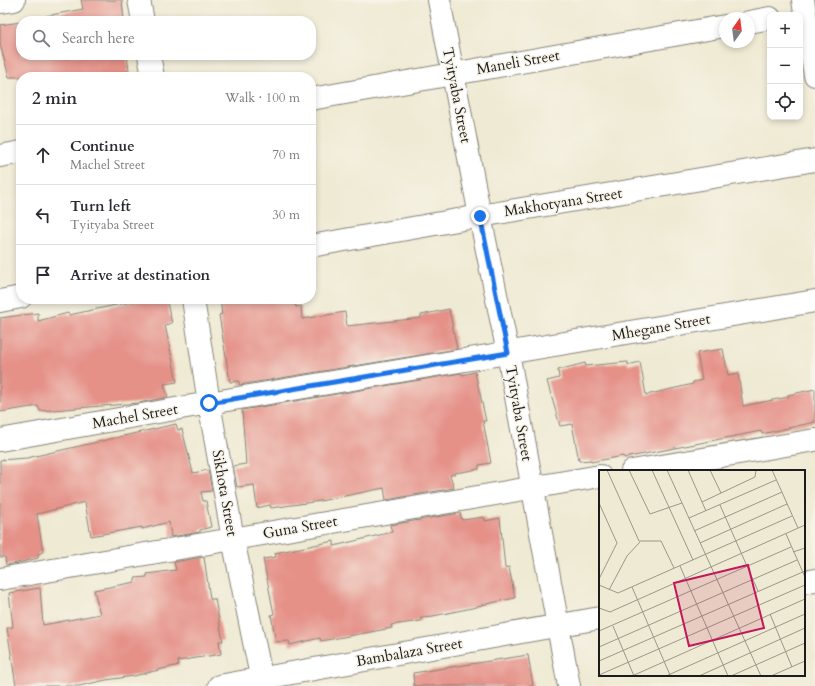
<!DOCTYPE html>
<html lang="en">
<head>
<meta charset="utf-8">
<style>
  body { margin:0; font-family:Cardo,serif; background:#f2f2f3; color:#2b2b33 }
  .controls { position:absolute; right:12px; top:12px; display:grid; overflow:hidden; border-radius:8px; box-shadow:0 2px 6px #0003 }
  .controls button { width:36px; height:36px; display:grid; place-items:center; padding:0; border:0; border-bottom:1px solid #e1e1e2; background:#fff; color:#2b2b33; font:20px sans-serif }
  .compass { position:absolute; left:719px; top:12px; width:36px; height:36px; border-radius:50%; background:#fff; box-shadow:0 2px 6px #0003; rotate:14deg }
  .stop { position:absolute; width:12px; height:12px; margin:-9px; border:3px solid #1a73e8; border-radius:50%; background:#fff }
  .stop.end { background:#1a73e8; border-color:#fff; box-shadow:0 1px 4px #0008 }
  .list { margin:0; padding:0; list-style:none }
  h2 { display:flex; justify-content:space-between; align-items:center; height:52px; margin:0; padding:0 16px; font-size:17px }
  h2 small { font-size:13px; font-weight:400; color:#7c7c81 }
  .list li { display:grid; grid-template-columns:26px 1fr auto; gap:12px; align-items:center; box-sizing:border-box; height:60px; padding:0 16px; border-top:1px solid #e1e1e2 }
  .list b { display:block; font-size:15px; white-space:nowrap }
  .list p { margin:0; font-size:13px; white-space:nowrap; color:#7c7c81 }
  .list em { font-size:13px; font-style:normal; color:#7c7c81 }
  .icon { flex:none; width:22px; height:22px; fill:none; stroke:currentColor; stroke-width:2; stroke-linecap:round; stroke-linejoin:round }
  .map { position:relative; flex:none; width:815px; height:686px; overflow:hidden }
  .search { position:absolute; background:#fff; box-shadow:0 2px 6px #0003; left:16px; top:16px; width:300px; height:44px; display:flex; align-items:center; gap:10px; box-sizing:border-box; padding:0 14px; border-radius:16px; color:#7c7c81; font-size:15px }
  .panel { position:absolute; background:#fff; box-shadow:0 2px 6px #0003; left:16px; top:72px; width:300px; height:232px; border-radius:16px }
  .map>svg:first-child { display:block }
  .building { fill:#e59188 }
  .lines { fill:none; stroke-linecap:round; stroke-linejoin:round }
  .street-casing { stroke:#868378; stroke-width:24 }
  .street { stroke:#fff; stroke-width:22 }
  .route { stroke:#1a73e8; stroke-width:5 }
  .labels { text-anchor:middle; stroke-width:3; stroke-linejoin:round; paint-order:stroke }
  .street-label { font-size:15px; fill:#1c1c1c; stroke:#f7f3e8 }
  .inset-road { fill:none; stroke:#9b988a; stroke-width:1 }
  .view { fill:#c2185b; fill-opacity:0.15; stroke:#c2185b; stroke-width:2 }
  .inset-edge { fill:none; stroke:#1c1c1c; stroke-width:2 }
</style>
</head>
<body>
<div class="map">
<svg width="815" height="686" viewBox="0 0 815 686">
  <rect width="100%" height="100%" fill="#f7f3e8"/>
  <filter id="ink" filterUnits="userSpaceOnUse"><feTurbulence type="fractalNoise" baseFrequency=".025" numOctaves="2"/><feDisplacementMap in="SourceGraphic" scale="8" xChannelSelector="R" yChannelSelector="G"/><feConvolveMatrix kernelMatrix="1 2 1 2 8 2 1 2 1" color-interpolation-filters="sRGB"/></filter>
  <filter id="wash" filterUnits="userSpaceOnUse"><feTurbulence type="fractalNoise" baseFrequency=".012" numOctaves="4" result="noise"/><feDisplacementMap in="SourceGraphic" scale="16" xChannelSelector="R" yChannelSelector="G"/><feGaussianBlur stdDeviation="0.9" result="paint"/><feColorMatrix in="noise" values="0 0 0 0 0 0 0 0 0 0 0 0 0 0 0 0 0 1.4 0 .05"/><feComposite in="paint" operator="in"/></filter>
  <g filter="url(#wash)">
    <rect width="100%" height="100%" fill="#efead3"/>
    <g id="blocks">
      <!-- building -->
      <path class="building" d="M 81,0 L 122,0 L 124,21 L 25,21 L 46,17 L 46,16 L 83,9 Z
        M 21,22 L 21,55 L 129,55 L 129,56 L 127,56 L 129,70 L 127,70 L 128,77 L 9,77 L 0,44 L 0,25 Z
        M 144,299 L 166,299 L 172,323 L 165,325 L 177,382 L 164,384 L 168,397 L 139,403 L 40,411 L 38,406 L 0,412 L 0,318 L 38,313 L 38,321 L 68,313 L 69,315 Z
        M 220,299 L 294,299 L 296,307 L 301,306 L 302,319 L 345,312 L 347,326 L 421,318 L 421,315 L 449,309 L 457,349 L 239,385 L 239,381 L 230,382 L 219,315 L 222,314 Z
        M 723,349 L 728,375 L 738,373 L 743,406 L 788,397 L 788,395 L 815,389 L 815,422 L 762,434 L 761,431 L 624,458 L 623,456 L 591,462 L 591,460 L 579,461 L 572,424 L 560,426 L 547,381 L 559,378 L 558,370 L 585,363 L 586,366 L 628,362 L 628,365 L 640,362 L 646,395 L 693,384 L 693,382 L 702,380 L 697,353 Z
        M 475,372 L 486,421 L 483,421 L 491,463 L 479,465 L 479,469 L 455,473 L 455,474 L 450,475 L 454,488 L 386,500 L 384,488 L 320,501 L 271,508 L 270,505 L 257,508 L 254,485 L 237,487 L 233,466 L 246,464 L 242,410 L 461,373 L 462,375 Z
        M 176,424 L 178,430 L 182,429 L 193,473 L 208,470 L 212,491 L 201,492 L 203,501 L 206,501 L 211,527 L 200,530 L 200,532 L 171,537 L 169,522 L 142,529 L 142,527 L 91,536 L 85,502 L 37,514 L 43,552 L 38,554 L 38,558 L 17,563 L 6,565 L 5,557 L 0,557 L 0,460 L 27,458 Z
        M 460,513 L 462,520 L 484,517 L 485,521 L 500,518 L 505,568 L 509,567 L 515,598 L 477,606 L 477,607 L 433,616 L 434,617 L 421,618 L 421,621 L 391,625 L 392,628 L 321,641 L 320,638 L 290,645 L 289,641 L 276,642 L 271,615 L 274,614 L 263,559 L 276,557 L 275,553 L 334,541 L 334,546 L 392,532 L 390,525 Z
        M 204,557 L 210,599 L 215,599 L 223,641 L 219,641 L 221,654 L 178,661 L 179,665 L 134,676 L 106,680 L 79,686 L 16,686 L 7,628 L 13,627 L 9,593 L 40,588 L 43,625 L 100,614 L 94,590 L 135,582 L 135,578 L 147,577 L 147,574 L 176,570 L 174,562 Z
        M 528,655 L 533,686 L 414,686 L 413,673 Z"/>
    </g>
  </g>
  <g filter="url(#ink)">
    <use href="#blocks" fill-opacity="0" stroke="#868378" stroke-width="1"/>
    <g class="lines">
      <!-- street casing -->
      <g class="street-casing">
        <path id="street" d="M 139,0 L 143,21
          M 439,0 L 480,216 L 508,353 L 569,686
          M 803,0 L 815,75
          M 0,2 L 14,0
          M 749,22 L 770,18
          M 149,55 L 153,77
          M 311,99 L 725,26
          M 0,156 L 21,152
          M 311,246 L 480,216 L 815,160
          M 193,299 L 209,403 L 233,539 L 263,686
          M 0,301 L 21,297
          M 0,440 L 209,403 L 815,301
          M 632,471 L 815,440
          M 0,579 L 600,476
          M 804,582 L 815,580
          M 219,686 L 600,618"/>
      </g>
      <!-- street -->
      <use href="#street" class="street"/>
    </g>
  </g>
  <g class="lines" filter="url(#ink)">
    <!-- route -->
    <path class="route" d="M 209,403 L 508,353 L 480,216"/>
  </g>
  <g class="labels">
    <!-- street labels -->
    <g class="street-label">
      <text transform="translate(518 62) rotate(-10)" y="5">Maneli Street</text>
      <text transform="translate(457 95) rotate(79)" y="5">Tyityaba Street</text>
      <text transform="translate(563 202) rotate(-9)" y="5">Makhotyana Street</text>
      <text transform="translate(661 327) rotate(-10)" y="5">Mhegane Street</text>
      <text transform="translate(519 413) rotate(80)" y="5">Tyityaba Street</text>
      <text transform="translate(135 416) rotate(-10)" y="5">Machel Street</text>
      <text transform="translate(225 493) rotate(80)" y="5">Sikhota Street</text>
      <text transform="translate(300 527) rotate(-10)" y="5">Guna Street</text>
      <text transform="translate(409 652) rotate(-10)" y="5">Bambalaza Street</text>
    </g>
  </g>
  <!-- overview -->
  <g transform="translate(599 470)">
    <rect width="206" height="206" fill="#efead3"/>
    <path class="inset-road" d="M 8,0 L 40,71 L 62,71 L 75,98M 30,0 L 51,44 L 83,33M 53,0 L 94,90M 68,0 L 162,206M 89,0 L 107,41M 111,0 L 122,23M 173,0 L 199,58M 103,32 L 156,7 L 157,0M 0,33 L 18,73 L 0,109M 121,35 L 159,121M 90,48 L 177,10M 95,61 L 183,22M 187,64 L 206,107M 101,73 L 188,34M 194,82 L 206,78M 81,96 L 129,206M 0,115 L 19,123 L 193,46M 33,117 L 71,205M 10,120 L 28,86 L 41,72M 0,138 L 11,142 L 206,55M 171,144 L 193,197M 14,156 L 35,206M 0,161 L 192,77M 0,177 L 198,90M 0,191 L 206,101M 0,205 L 206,115M 33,206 L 206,129M 67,206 L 206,144M 100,206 L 206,158M 132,206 L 206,173M 172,206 L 206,191"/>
    <path class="view" d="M 149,95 L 165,158 L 90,176 L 75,113 Z"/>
    <rect width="206" height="206" class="inset-edge"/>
  </g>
</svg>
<div class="controls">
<button>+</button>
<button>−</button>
<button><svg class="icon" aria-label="locate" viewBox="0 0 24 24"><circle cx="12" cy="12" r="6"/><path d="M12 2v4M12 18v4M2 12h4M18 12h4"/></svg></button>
</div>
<svg class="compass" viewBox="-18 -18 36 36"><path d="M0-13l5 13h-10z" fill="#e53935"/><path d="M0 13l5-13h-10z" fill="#7c7c81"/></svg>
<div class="stop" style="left:209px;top:403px"></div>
<div class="stop end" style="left:480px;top:216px"></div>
<div class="search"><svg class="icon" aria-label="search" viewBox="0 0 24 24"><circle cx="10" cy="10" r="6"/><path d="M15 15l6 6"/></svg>Search here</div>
<section class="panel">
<h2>2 min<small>Walk · 100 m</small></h2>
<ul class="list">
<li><svg class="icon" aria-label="ahead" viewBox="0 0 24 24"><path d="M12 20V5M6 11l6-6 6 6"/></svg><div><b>Continue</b><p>Machel Street</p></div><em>70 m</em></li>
<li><svg class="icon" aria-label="left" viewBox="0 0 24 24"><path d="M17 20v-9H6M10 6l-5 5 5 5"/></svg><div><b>Turn left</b><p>Tyityaba Street</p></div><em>30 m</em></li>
<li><svg class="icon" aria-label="arrive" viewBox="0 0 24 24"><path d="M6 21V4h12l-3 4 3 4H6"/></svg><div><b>Arrive at destination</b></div></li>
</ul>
</section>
</div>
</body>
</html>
